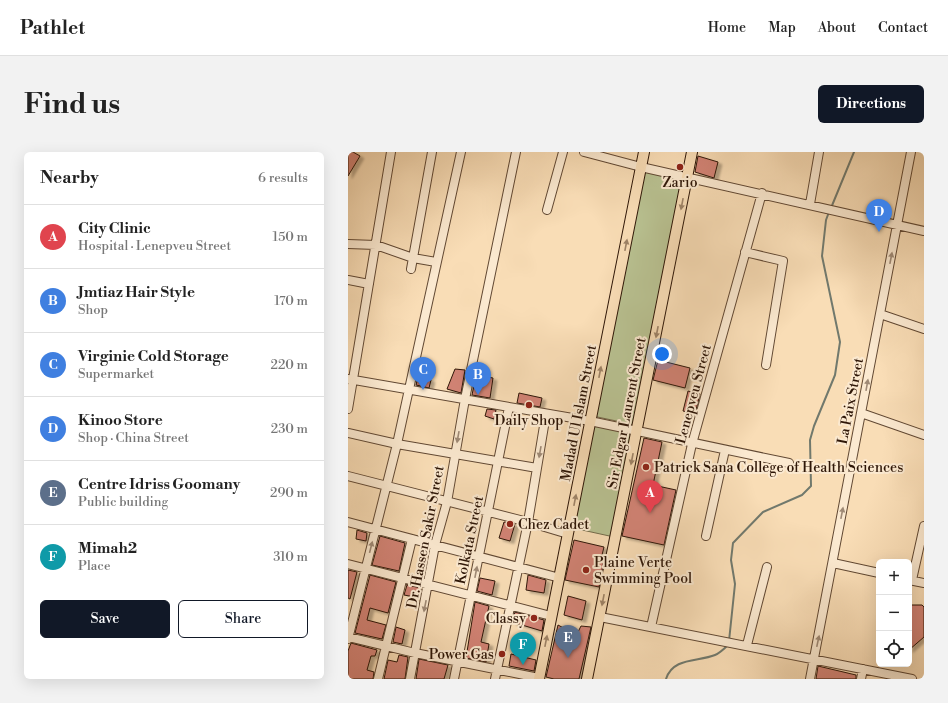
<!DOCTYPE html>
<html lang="en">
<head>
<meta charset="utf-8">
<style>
  body { margin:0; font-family:"Libre Bodoni",serif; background:#f2f2f2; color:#222 }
  .controls { position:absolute; right:12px; bottom:12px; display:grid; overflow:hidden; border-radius:6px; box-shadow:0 4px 16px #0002 }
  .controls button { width:36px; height:36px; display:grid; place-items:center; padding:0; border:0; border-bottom:1px solid #e0e0e0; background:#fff; color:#222; font:20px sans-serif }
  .you { position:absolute; left:314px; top:202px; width:14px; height:14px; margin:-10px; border:3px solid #fff; border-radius:50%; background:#1a73e8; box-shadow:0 0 0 6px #1a73e833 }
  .badge { display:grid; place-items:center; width:26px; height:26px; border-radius:50%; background:#111827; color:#fff; font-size:13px; font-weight:700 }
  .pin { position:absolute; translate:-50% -33px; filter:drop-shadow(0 1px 2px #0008) }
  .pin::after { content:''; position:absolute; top:21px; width:14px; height:12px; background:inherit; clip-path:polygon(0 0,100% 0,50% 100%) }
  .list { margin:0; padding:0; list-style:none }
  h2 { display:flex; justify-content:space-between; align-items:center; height:52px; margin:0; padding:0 16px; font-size:17px }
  h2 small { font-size:13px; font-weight:400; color:#767676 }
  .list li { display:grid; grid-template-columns:26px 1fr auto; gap:12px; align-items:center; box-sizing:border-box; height:64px; padding:0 16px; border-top:1px solid #e0e0e0 }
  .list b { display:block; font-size:15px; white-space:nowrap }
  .list p { margin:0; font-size:13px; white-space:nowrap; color:#767676 }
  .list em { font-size:13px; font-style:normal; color:#767676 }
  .actions { display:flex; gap:8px; padding:12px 16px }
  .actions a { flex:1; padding:9px 0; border:1px solid #111827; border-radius:6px; text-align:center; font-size:14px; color:#111827 }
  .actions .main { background:#111827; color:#fff }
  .icon { flex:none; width:22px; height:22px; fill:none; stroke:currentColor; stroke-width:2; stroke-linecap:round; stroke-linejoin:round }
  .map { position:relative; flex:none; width:576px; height:527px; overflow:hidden; border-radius:6px }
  header { display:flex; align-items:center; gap:24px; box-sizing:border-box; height:56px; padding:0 20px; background:#fff; border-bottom:1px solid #e0e0e0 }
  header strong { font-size:19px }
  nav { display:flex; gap:22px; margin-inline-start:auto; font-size:14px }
  .intro { display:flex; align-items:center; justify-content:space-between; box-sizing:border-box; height:96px; padding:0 24px }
  h1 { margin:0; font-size:28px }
  .button { padding:10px 18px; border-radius:6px; background:#111827; color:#fff; font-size:14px; font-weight:700 }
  main { display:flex; gap:24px; padding:0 24px }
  aside { flex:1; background:#fff; border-radius:6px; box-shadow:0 4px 16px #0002 }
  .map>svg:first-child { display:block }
  .green { fill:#b9c292; stroke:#746c4c }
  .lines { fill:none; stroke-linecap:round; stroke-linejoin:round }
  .stream { stroke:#71796d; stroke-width:2 }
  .building { fill:#d28375; stroke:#2e1607; filter:url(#shadow) }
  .minor-casing { stroke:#614833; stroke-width:10 }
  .major-casing { stroke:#2e1607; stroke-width:12 }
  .minor { stroke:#fbe9d0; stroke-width:8 }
  .major { stroke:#f9ddb6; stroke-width:10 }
  .oneway { fill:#9e8367 }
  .oneway2 { fill:#9f8a76 }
  .poi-dot { fill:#8f2418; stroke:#fbe9d0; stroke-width:1.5 }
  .labels { text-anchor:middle; stroke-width:4; stroke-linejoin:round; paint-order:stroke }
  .poi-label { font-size:14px; fill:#2e1607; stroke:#fbe9d0; text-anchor:start }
  .street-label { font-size:14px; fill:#2e1607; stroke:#fbe9d0 }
</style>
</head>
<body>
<header>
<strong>Pathlet</strong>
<nav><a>Home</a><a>Map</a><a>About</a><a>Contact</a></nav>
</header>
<div class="intro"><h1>Find us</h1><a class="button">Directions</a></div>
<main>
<aside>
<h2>Nearby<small>6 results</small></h2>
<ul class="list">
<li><span class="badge" style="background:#e0444e">A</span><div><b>City Clinic</b><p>Hospital · Lenepveu Street</p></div><em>150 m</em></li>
<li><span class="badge" style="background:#3f7fe0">B</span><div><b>Jmtiaz Hair Style</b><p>Shop</p></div><em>170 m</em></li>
<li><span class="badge" style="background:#3f7fe0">C</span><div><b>Virginie Cold Storage</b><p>Supermarket</p></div><em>220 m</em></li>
<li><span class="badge" style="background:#3f7fe0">D</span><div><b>Kinoo Store</b><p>Shop · China Street</p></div><em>230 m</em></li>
<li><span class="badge" style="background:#5c6f8a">E</span><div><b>Centre Idriss Goomany</b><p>Public building</p></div><em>290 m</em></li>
<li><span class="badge" style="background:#0f9aa8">F</span><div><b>Mimah2</b><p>Place</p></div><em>310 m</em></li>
</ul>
<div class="actions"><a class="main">Save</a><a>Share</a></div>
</aside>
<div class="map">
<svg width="576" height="527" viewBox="0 0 576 527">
  <defs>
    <filter id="shadow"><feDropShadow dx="4" dy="2.5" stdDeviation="1" flood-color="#0004"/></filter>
  </defs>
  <rect width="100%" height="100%" fill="#f9ddb6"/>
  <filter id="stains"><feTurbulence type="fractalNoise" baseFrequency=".005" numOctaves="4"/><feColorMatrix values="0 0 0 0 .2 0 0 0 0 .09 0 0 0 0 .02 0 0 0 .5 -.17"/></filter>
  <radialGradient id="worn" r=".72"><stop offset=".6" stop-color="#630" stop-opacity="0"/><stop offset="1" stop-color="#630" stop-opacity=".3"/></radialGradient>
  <!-- green -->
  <path class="green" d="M 295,19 L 334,27 L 287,273 L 245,264 Z
    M 246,272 L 288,281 L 266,385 L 225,376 Z"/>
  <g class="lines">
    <!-- stream -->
    <path class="stream" d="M 483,56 L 506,0
      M 381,489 L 387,432 L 383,408 L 385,391 L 415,360 L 454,343 L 463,334 L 462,288 L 466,274 L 487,223 L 492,190 L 474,104 L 478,68 L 481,60
      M 318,527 C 325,505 350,510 367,503 C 372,501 376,497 380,493"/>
  </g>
  <!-- building -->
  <path class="building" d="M 0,0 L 5,0 L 12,4 L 0,24 Z
    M 350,4 L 370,10 L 366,26 L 347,20 Z
    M 310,208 L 342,216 L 337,236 L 305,228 Z
    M 107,217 L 117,218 L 113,241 L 99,237 Z
    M 128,223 L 145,226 L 142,246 L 124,243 Z
    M 70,225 L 83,228 L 81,236 L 68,233 Z
    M 340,239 L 352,242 L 347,262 L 335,259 Z
    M 171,241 L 194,246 L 192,255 L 169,251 Z
    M 139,257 L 148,258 L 146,267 L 137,264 Z
    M 296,286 L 314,290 L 305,333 L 328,338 L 316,393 L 274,384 Z
    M 156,370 L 167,372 L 162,389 L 151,386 Z
    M 9,378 L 19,381 L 18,389 L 8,387 Z
    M 32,384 L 57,391 L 51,419 L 24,413 Z
    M 226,388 L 256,395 L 253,407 L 256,407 L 251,435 L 217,428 Z
    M 0,418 L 9,420 L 2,447 L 0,446 Z
    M 22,423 L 48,430 L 40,461 L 22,456 L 19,468 L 38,473 L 34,487 L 7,481 Z
    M 180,423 L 198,428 L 196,441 L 178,438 Z
    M 132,426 L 147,429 L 144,443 L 129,439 Z
    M 59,433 L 73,436 L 72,446 L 56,443 Z
    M 220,444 L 238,449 L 234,468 L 216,463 Z
    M 127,450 L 141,454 L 133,490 L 141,492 L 138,510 L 118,506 Z
    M 561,453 L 574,453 L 576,455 L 576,485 L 561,498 Z
    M 167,460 L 196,468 L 194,479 L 164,470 Z
    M 210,473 L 223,480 L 230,480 L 233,474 L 243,475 L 231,527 L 206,527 L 198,525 Z
    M 48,475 L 57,478 L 54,492 L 45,490 Z
    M 3,491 L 29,498 L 27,504 L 23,504 L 19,518 L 26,520 L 25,527 L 0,527 L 0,499 Z
    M 163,502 L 188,508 L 186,519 L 161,514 Z
    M 51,503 L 60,505 L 57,527 L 36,527 L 40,508 L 49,510 Z
    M 71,507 L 100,513 L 96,527 L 68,527 Z
    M 470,514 L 508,523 L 508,527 L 468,527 Z"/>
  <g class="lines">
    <!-- minor casing -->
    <g class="minor-casing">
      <path id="minor" d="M 236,0 L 293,15 L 576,79
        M 462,52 L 471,0
        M 199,58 L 215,0
        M 0,92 L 28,93 L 65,106 L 88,110
        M 397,100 L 435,109 L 418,213
        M 63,117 L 84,0
        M 0,128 L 21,132
        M 532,162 L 576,177
        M 0,227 L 242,269 L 441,311
        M 0,257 L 43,0
        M 513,261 L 576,283
        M 0,281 L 49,292 L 189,316
        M 0,324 L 180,370 L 220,382
        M 0,370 L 212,426
        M 358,384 L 377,298
        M 485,411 L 531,421
        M 0,412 L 203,464
        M 561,428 L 576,431
        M 564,428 L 576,374
        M 252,465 L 564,527
        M 303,475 L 344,292 L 414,41
        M 0,485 L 67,501 L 191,526
        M 0,487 L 49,292 L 113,0
        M 399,493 L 419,415
        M 30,527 L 64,387
        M 62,527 L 87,393 L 99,350 L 117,247 L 168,0
        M 106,527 L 161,255
        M 147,527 L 180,370 L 198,262
        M 462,527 L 563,0
        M 513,527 L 515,517"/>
    </g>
    <!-- major casing -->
    <g class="major-casing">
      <path id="major" d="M 191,527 L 296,0
        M 239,527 L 344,0"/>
    </g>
    <!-- minor -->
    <use href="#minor" class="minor"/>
    <!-- major -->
    <use href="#major" class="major"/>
  </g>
  <!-- one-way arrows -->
  <defs><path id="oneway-solid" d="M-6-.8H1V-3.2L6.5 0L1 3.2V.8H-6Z"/></defs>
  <g class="oneway">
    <use href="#oneway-solid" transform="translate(334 52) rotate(101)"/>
    <use href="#oneway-solid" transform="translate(278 93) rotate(-79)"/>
    <use href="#oneway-solid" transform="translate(309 180) rotate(101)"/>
    <use href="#oneway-solid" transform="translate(252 220) rotate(-79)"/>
    <use href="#oneway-solid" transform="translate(284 307) rotate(101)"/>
    <use href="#oneway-solid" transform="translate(227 348) rotate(-79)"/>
    <use href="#oneway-solid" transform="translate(255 448) rotate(101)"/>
    <use href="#oneway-solid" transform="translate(198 489) rotate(-79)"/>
  </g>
  <g class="oneway2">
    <use href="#oneway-solid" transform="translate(543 106) rotate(-79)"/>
    <use href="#oneway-solid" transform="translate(519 233) rotate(-80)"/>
    <use href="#oneway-solid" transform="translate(110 285) rotate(100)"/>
    <use href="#oneway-solid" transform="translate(192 300) rotate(100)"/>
    <use href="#oneway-solid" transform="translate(494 361) rotate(-79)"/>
    <use href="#oneway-solid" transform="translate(23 395) rotate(-76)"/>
    <use href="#oneway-solid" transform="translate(128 420) rotate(-79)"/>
    <use href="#oneway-solid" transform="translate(77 454) rotate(101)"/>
    <use href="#oneway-solid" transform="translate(470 489) rotate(-78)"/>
  </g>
  <!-- markers -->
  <g class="poi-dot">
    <circle cx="332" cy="15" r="4"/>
    <circle cx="181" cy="253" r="4"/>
    <circle cx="298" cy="315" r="4"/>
    <circle cx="162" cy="372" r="4"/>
    <circle cx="238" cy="418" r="4"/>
    <circle cx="186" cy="466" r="4"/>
    <circle cx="154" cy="502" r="4"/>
  </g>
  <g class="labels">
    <!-- poi labels -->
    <g class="poi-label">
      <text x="332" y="35" text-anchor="middle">Zario</text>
      <text x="181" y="273" text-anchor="middle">Daily Shop</text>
      <text x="306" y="320">Patrick Sana College of Health Sciences</text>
      <text x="170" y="377">Chez Cadet</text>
      <text x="246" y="415">Plaine Verte<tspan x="246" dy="16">Swimming Pool</tspan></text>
      <text x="178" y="471" text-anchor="end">Classy</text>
      <text x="146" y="507" text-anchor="end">Power Gas</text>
    </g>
    <!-- street labels -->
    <g class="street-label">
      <text transform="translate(345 242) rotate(-75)" y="5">Lenepveu Street</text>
      <text transform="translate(502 249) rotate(-79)" y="5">La Paix Street</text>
      <text transform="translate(230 261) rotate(-79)" y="5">Madad Ul Islam Street</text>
      <text transform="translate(278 261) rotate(-79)" y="5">Sir Edgar Laurent Street</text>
      <text transform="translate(77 385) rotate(-79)" y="5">Dr. Hassen Sakir Street</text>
      <text transform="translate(121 388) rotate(-78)" y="5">Kolkata Street</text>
    </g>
  </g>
  <rect width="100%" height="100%" filter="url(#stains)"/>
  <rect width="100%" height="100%" fill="url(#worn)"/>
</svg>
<div class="controls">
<button>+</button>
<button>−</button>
<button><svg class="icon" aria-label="locate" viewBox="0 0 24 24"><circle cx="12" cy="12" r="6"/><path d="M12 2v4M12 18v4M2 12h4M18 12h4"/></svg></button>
</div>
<div class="you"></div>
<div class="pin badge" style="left:302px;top:361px;background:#e0444e">A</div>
<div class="pin badge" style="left:130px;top:243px;background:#3f7fe0">B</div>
<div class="pin badge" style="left:75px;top:238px;background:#3f7fe0">C</div>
<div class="pin badge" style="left:531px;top:80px;background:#3f7fe0">D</div>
<div class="pin badge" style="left:220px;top:506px;background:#5c6f8a">E</div>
<div class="pin badge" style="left:175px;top:513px;background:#0f9aa8">F</div>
</div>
</main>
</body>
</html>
